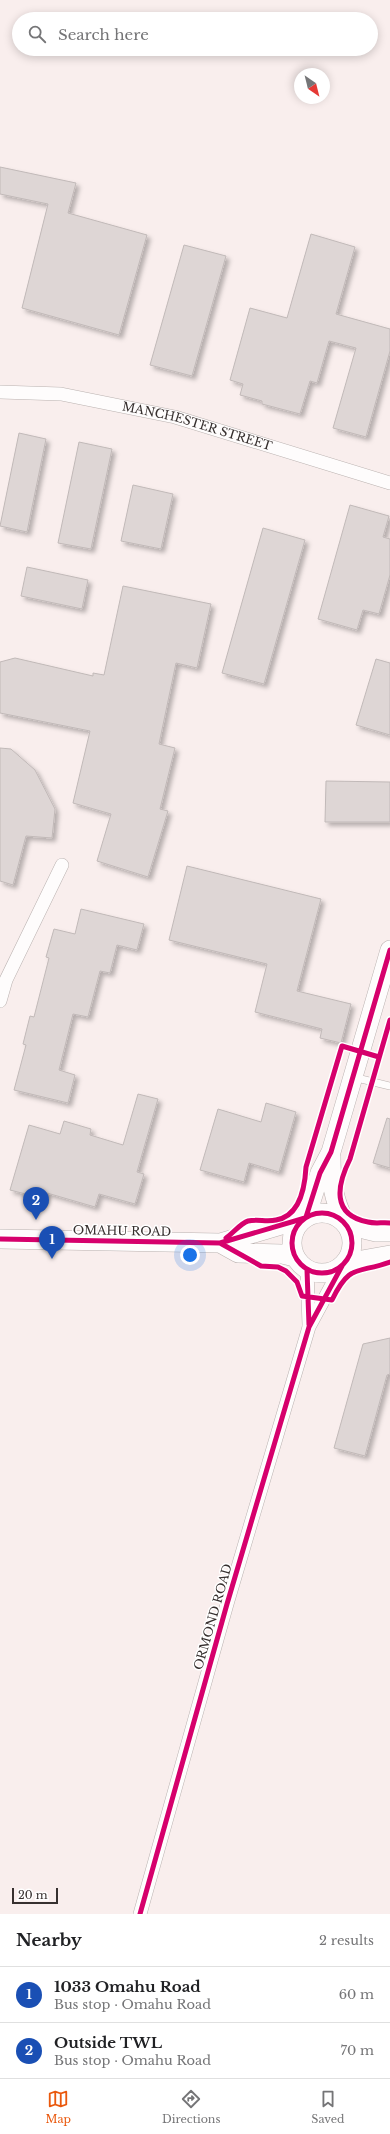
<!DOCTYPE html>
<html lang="en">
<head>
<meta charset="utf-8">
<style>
  body { margin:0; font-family:"Libre Baskerville",serif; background:#f6f6f6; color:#202124 }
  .compass { position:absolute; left:294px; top:68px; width:36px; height:36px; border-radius:50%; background:#fff; box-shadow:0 2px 10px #0003; rotate:145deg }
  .scale { position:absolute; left:12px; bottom:10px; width:46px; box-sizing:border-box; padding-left:4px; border:2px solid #37302f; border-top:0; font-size:11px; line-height:14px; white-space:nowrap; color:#37302f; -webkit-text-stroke:3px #fff; paint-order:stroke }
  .you { position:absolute; left:190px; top:1255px; width:14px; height:14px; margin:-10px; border:3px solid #fff; border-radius:50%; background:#1a73e8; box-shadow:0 0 0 6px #1a73e833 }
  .badge { display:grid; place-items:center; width:26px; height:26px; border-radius:50%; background:#ea580c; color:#fff; font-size:13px; font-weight:700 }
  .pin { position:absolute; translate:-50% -33px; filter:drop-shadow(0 1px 2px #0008) }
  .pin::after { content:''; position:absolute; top:21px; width:14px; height:12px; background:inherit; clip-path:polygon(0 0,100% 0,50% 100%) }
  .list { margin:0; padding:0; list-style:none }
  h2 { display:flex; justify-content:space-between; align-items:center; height:52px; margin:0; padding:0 16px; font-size:17px }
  h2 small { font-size:13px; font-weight:400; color:#757577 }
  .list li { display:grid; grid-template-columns:26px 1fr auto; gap:12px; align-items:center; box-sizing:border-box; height:56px; padding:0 16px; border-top:1px solid #e0e0e0 }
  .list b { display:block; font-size:15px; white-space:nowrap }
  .list p { margin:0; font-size:13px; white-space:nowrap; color:#757577 }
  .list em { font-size:13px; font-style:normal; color:#757577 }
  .icon { flex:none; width:22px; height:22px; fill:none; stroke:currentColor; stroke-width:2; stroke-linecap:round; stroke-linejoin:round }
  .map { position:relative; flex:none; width:390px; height:1914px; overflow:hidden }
  .search { position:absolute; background:#fff; box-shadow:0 2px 10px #0003; left:12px; right:12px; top:12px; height:44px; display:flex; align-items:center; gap:10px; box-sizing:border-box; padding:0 14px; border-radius:22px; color:#757577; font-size:15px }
  .sheet { height:164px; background:#fff }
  nav { display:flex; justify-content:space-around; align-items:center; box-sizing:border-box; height:56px; border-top:1px solid #e0e0e0; background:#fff; font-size:11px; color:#757577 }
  nav a { display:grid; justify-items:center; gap:2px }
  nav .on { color:#ea580c }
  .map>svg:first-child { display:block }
  .building { fill:#ded6d5; stroke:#c1b9b8; filter:url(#shadow) }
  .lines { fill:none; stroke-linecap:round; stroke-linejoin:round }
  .lane-casing { stroke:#bab2b0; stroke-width:8 }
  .street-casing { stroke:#bab2b0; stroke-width:14 }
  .secondary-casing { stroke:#bab2b0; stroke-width:20 }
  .lane { stroke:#fefcfc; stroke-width:7 }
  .street { stroke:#fefcfc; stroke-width:13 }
  .secondary { stroke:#fefcfc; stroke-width:19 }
  .cycleway-casing { stroke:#fff; stroke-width:8 }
  .cycleway { stroke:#d6006c; stroke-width:5 }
  .labels { text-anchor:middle; stroke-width:3; stroke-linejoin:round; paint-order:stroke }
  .street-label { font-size:12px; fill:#37302f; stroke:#fff }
</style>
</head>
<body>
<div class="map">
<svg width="390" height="1914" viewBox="0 0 390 1914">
  <defs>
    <filter id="shadow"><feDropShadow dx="3.5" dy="3.5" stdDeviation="2" flood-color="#0004"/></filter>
  </defs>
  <rect width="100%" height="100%" fill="#f9eeed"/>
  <!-- building -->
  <path class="building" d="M 0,167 L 76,183 L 68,213 L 147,235 L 119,335 L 22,308 L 48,204 L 0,194 Z
    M 311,234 L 355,247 L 336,314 L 390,329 L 390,351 L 366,437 L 333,428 L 356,348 L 329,341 L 317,383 L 310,381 L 300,414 L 262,404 L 262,401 L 240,395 L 243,384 L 230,380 L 250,308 L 287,318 Z
    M 184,245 L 226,256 L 192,376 L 150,365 Z
    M 19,433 L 46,439 L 27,532 L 0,526 Z
    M 79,442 L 112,449 L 91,549 L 58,543 Z
    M 133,485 L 173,494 L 161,549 L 121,541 Z
    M 350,505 L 389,516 L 383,537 L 390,539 L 390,575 L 379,614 L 363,610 L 357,630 L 318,619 Z
    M 263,528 L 305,540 L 264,684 L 222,673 Z
    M 27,567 L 88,580 L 82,609 L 21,596 Z
    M 123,586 L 211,604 L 197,668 L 176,663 L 159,744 L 175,748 L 160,809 L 168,811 L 148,877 L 97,861 L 111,814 L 73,803 L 90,731 L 0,713 L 0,662 L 15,658 L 93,676 L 93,673 L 104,675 Z
    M 376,659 L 390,663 L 390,735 L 356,725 Z
    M 0,748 L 11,749 L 35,770 L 55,809 L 52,838 L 26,836 L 13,885 L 0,881 Z
    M 326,781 L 390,782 L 390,822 L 325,822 Z
    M 187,866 L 321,899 L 297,991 L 351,1004 L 341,1043 L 320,1038 L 322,1029 L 255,1012 L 267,964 L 169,940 Z
    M 81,909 L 144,924 L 137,950 L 117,945 L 110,973 L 100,971 L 88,1017 L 73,1014 L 59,1070 L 75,1075 L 68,1103 L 14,1090 L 26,1045 L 23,1044 L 30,1016 L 34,1017 L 49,958 L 46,957 L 54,929 L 75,934 Z
    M 138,1094 L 158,1099 L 137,1172 L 144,1174 L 135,1204 L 99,1194 L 95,1207 L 47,1193 L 45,1199 L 10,1190 L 29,1125 L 60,1134 L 64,1121 L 91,1129 L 90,1135 L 123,1145 Z
    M 266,1103 L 296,1112 L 279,1172 L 249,1163 L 244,1182 L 200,1170 L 218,1109 L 261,1122 Z
    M 387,1118 L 390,1119 L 390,1168 L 373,1163 Z
    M 390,1338 L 390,1374 L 387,1375 L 365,1456 L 334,1448 L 363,1344 Z"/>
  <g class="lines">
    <!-- lane casing -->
    <g class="lane-casing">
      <path id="lane" d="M 353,1077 L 390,1086"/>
    </g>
    <!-- street casing -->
    <g class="street-casing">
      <g id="street">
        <path id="s1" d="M 0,392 L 61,394 L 175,417 L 390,483"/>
        <path d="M 0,1001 L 6,980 L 62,865"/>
        <path d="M 307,1270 L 309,1325"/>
        <path d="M 140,1914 L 227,1604 L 309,1327 L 342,1266"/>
      </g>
    </g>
    <!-- secondary casing -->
    <g class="secondary-casing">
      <path id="secondary" d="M 331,1156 C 331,1184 333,1197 345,1223
        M292 1243a30 30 0 1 1 60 0a30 30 0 1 1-60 0Z
        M 306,1217 L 320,1173 L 331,1152 L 390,950
        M 347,1225 L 376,1232 L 390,1232
        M 0,1239 L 220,1243 L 305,1218
        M 220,1243 L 238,1253 L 282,1254 L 295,1257
        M 345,1263 L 390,1255"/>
    </g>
    <!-- lane -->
    <use href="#lane" class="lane"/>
    <!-- street -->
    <use href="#street" class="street"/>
    <!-- secondary -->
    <use href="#secondary" class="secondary"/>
    <!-- cycleway casing -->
    <g class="cycleway-casing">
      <path id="cycleway" d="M 390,1020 L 350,1159 C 337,1185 331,1215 368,1222 C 375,1224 383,1222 390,1223
        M292 1243a30 30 0 1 1 60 0a30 30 0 1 1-60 0Z
        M 306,1217 L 320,1173 L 331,1152 L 390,950
        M 226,1238 C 232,1234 241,1223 248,1221 C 257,1219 267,1222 276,1220 C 300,1216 305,1186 306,1167 L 342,1046 L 379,1057
        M 0,1239 L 220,1243 L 305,1218
        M 220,1243 L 261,1266 L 278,1267 L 286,1271 L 297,1282 L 302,1296 L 332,1300 C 350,1263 357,1274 390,1262
        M 307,1270 L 309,1325
        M 140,1914 L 227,1604 L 309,1327 L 342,1266"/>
    </g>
    <!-- cycleway -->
    <use href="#cycleway" class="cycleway"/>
  </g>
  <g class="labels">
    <!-- street labels -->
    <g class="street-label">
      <text dy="4" stroke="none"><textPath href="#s1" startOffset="201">MANCHESTER STREET</textPath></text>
      <text transform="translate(122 1231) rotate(1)" y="4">OMAHU ROAD</text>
      <text transform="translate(213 1617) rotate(-74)" y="4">ORMOND ROAD</text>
    </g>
  </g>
</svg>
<svg class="compass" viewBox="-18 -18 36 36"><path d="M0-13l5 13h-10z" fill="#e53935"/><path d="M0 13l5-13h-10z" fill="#757577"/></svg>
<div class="scale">20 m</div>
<div class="you"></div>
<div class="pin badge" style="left:52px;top:1259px;background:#1a4fb4">1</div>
<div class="pin badge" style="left:36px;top:1220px;background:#1a4fb4">2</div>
<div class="search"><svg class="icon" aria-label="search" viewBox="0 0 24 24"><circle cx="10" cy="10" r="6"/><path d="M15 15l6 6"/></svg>Search here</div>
</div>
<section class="sheet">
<h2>Nearby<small>2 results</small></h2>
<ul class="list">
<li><span class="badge" style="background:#1a4fb4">1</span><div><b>1033 Omahu Road</b><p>Bus stop · Omahu Road</p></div><em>60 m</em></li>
<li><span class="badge" style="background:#1a4fb4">2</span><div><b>Outside TWL</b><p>Bus stop · Omahu Road</p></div><em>70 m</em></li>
</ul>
</section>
<nav>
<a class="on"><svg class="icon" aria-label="map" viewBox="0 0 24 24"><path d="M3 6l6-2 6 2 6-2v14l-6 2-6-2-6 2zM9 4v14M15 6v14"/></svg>Map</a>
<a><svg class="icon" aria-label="directions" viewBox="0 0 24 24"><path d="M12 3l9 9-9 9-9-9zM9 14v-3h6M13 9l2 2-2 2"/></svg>Directions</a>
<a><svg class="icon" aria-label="saved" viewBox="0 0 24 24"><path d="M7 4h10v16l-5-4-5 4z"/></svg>Saved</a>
</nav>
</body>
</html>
